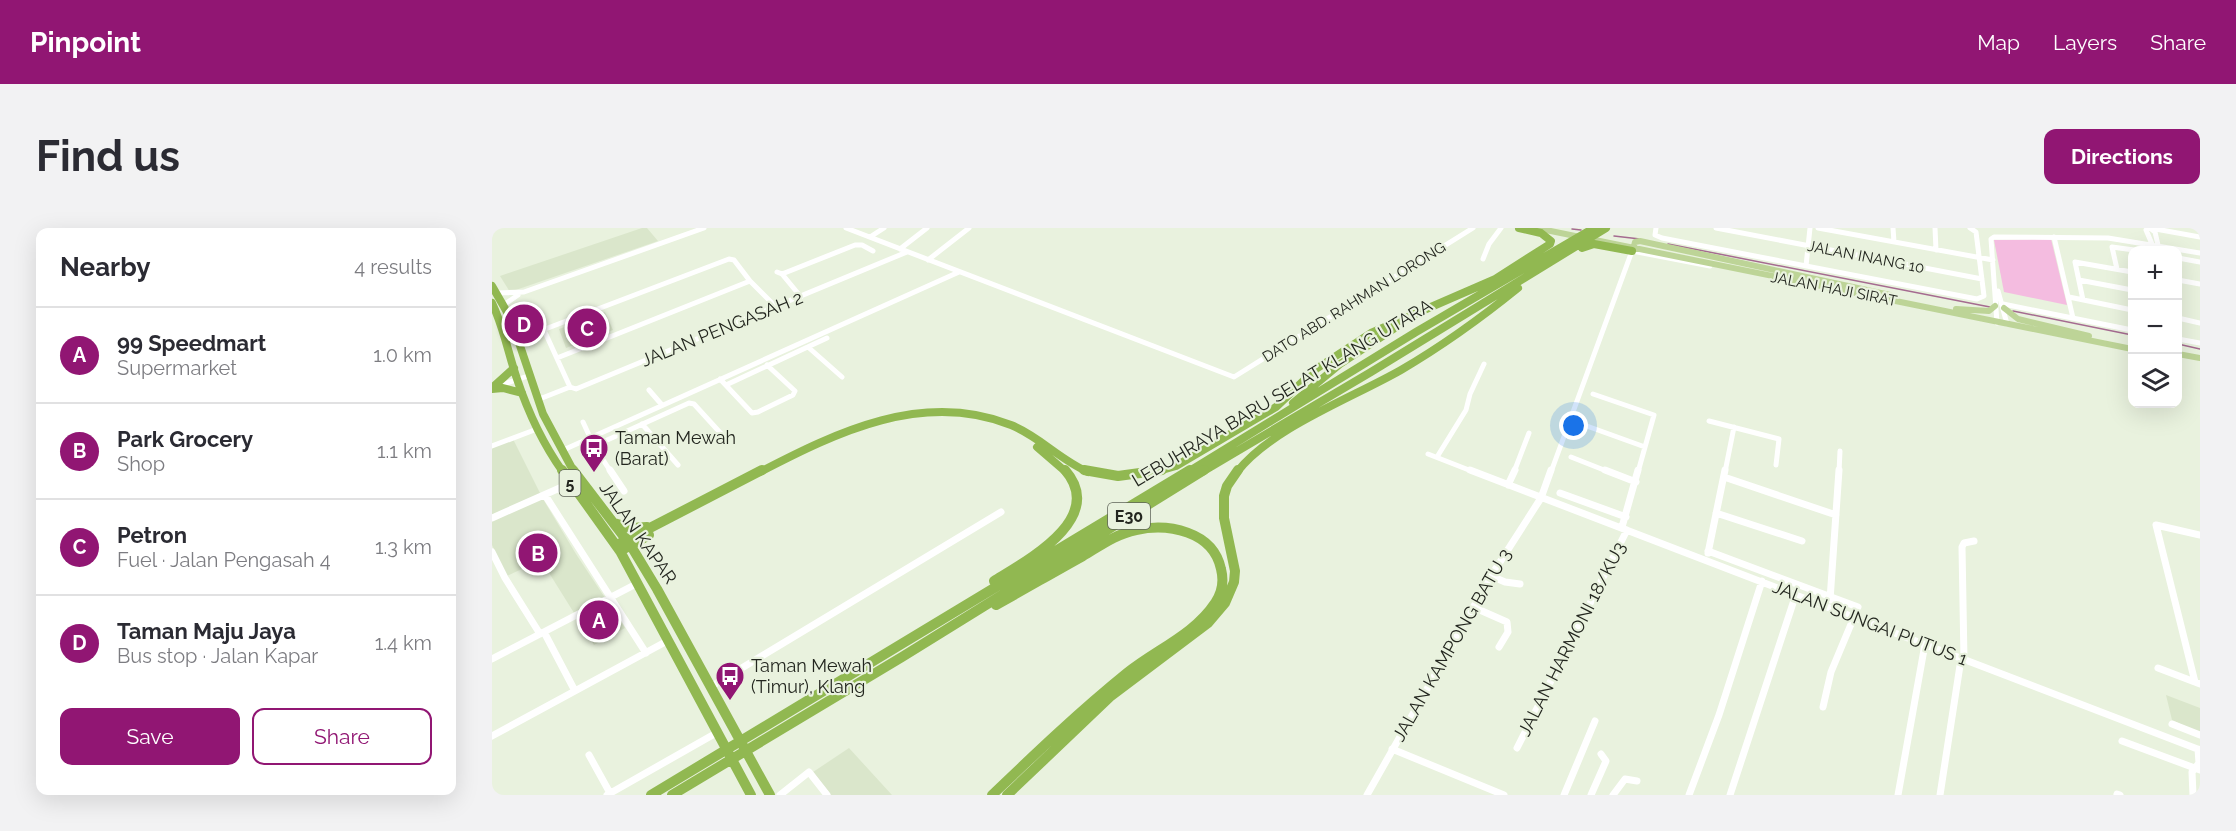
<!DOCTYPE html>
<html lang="en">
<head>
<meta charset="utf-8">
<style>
  body { margin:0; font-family:Raleway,sans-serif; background:#f2f2f3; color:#2b2b33 }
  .controls { position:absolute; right:18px; top:18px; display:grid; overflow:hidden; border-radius:12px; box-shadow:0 6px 24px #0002 }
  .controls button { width:54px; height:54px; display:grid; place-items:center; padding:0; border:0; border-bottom:2px solid #e1e1e2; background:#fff; color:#2b2b33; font:30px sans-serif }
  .you { position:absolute; left:1082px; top:198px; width:21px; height:21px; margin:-15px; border:4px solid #fff; border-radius:50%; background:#1a73e8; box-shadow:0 0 0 9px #1a73e833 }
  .badge { display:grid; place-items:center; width:39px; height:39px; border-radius:50%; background:#911673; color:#fff; font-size:20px; font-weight:700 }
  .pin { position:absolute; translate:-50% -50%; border:3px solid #fff; box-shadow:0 2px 6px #0006 }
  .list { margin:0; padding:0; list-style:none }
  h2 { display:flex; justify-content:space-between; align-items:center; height:78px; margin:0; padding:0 24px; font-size:26px }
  h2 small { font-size:20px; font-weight:400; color:#7c7c81 }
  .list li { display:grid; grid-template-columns:39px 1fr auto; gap:18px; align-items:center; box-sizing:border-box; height:96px; padding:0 24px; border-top:2px solid #e1e1e2 }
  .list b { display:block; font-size:22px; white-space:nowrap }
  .list p { margin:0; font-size:20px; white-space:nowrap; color:#7c7c81 }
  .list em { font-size:20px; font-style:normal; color:#7c7c81 }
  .actions { display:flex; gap:12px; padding:18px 24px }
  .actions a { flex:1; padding:14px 0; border:2px solid #911673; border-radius:12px; text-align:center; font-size:21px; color:#911673 }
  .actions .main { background:#911673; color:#fff }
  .icon { flex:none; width:33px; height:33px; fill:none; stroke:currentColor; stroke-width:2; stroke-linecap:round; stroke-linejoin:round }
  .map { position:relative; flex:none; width:1708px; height:567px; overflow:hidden; border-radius:12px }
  header { display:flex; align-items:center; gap:36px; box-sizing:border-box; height:84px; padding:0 30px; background:#911673; color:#fff }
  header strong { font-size:28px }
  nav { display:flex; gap:33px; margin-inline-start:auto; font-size:21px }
  .intro { display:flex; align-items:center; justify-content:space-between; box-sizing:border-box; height:144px; padding:0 36px }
  h1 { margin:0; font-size:42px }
  .button { padding:15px 27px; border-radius:12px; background:#911673; color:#fff; font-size:21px; font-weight:700 }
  main { display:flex; gap:36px; padding:0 36px }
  aside { flex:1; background:#fff; border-radius:12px; box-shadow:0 6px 24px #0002 }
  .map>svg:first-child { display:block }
  .built { fill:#dae6cb }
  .green { fill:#f4bce0 }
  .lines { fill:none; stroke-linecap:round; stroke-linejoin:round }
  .stream { stroke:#a56b90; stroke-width:1.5 }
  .minor-far1 { stroke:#fff; stroke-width:5 }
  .minor { stroke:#fff; stroke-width:7 }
  .major { stroke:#bdd497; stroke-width:6 }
  .highway-far1 { stroke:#91b851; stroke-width:8 }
  .highway { stroke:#91b851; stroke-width:10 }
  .labels { text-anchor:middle; stroke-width:4.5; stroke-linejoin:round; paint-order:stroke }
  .far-street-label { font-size:15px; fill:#23261f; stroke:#e9f2de }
  .shield { fill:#e9f2de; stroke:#5e6358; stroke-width:1.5 }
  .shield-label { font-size:16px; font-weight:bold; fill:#23261f }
  .street-label { font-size:18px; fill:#23261f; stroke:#e9f2de }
  .poi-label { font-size:18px; fill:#23261f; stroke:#e9f2de; text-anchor:start }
</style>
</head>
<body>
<header>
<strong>Pinpoint</strong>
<nav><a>Map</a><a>Layers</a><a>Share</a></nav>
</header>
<div class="intro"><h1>Find us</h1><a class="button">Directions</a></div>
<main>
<aside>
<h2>Nearby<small>4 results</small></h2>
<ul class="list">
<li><span class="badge">A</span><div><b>99 Speedmart</b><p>Supermarket</p></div><em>1.0 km</em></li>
<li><span class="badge">B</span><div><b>Park Grocery</b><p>Shop</p></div><em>1.1 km</em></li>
<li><span class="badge">C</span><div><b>Petron</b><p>Fuel · Jalan Pengasah 4</p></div><em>1.3 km</em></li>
<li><span class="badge">D</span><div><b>Taman Maju Jaya</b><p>Bus stop · Jalan Kapar</p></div><em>1.4 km</em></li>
</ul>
<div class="actions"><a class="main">Save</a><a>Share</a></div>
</aside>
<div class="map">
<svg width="1708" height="567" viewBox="0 0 1708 567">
  <rect width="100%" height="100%" fill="#e9f2de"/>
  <!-- built -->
  <path class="built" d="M 150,0 L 155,0 L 166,13 L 18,64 L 8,48 Z
    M 113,84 L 121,102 L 74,120 L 67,101 Z
    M 21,211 L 51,271 L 84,326 L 133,400 L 102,417 L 49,332 L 15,348 L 0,317 L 0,219 Z
    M 1674,467 L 1708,480 L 1708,505 L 1680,492 Z
    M 357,520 L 400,567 L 339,567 L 321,544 Z"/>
  <!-- green -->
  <path class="green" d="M 1559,11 L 1575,77 L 1512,64 L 1502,12 Z"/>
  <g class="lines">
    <!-- stream -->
    <path class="stream" d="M 1080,1 L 1089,2
      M 1122,8 L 1148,11
      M 1176,16 L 1498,79
      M 1521,83 L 1640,107
      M 1686,116 L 1708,121"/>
    <!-- minor-far1 -->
    <path class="minor-far1" d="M 354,0 L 742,149 L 981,0
      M 1164,0 L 1163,7 L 1170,10 L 1485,71 L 1492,68 L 1484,4 L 1478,0
      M 1224,0 L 1490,51
      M 1326,0 L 1501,32
      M 1401,0 L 1402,14
      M 1443,0 L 1444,22
      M 1658,0 L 1708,9
      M 1658,0 L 1663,4 L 1666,17
      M 1658,0 L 1654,2 L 1660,16
      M 378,9 L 392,0
      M 1562,9 L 1581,90
      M 408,21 L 435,0
      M 1686,30 L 1708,34
      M 991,31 L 997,16 L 1009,0
      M 436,32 L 477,0
      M 1314,38 L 1318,0
      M 1625,41 L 1620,19 L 1642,22
      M 285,44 L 290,46 L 309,69
      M 290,46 L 363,17 L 370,17 L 381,23
      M 1587,52 L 1640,62
      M 1686,52 L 1708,56
      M 1506,63 L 1515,96
      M 6,65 L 32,64 L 212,0
      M 1577,69 L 1640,82
      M 1591,72 L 1583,34 L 1640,44
      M 13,76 L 26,67
      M 1511,76 L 1640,102
      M 1686,90 L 1708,95
      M 1505,95 L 1499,11 L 1502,9 L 1616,10 L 1708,25
      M 52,102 L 78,159
      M 27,111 L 237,31 L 242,32 L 258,53 L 284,79
      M 1686,111 L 1708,115
      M 316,119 L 350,149
      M 65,130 L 258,53
      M 228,151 L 260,185 L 266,184 L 301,167 L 303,163 L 275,137
      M 234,157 L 335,110
      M 6,158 L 36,148
      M 157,162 L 170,177
      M 1101,166 L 1162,187 L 1146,244
      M 45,172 L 78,159 L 84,161 L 415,24
      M 1217,193 L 1287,211 L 1284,237
      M 91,194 L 102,218 L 119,244
      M 150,196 L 186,237
      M 1092,197 L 1153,219
      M 0,218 L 45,201
      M 102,218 L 197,175 L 202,176 L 233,210 L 232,213
      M 69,223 L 467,44
      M 936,226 L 982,244
      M 945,229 L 974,182 L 978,166 L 992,136
      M 1079,229 L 1117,244
      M 1022,244 L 1037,205
      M 1059,244 L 1140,23 L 1218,38
      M 1233,244 L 1242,199
      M 1347,244 L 1348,223"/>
    <!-- minor -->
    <path class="minor" d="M 118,242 L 132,263
      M 978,242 L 1708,522
      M 1113,242 L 1144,254
      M 1232,249 L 1344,287
      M 1016,257 L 1023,242
      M 1068,265 L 1134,289
      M 53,267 L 154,425
      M 1224,285 L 1310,313
      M 0,290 L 79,255
      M 1130,299 L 1146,242
      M 1216,323 L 1366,379
      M 0,324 L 13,350 L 48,406
      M 1216,325 L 1233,242
      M 999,348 L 1013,354 L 1028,356
      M 1338,372 L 1347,242
      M 981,379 L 1015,394 L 1016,404 L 1007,419
      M 52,404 L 83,463
      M 0,431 L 146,355
      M 1472,432 L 1470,319 L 1472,315 L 1482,313
      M 1666,440 L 1708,456
      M 1703,454 L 1664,297 L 1708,307
      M 220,458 L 509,284
      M 1331,479 L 1339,444 L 1362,389
      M 1680,496 L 1708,507
      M 0,508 L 177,412
      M 1630,513 L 1708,542
      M 1025,520 L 1135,302
      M 900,521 L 1012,567
      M 97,527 L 118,565
      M 1625,566 L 1628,567
      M 115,567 L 226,504
      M 288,567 L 317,544 L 335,567
      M 875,567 L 999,348 L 1049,270 L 1059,242
      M 1072,567 L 1103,493
      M 1099,567 L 1114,533 L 1109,526
      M 1121,567 L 1133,551 L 1145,553
      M 1197,567 L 1227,487 L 1270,353
      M 1238,567 L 1304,366
      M 1406,567 L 1433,416
      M 1448,567 L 1469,431
      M 1701,567 L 1700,544 L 1707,535 L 1706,521"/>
    <!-- major -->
    <path class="major" d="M 1044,0 L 1640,121
      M 1141,22 L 1143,14 L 1148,13 L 1398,67
      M 1512,80 L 1526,91 L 1597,108
      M 1464,81 L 1497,83 L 1503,78
      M 1686,126 L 1708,130"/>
    <!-- highway-far1 -->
    <path class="highway-far1" d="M 1090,20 L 1102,16 L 1140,23
      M 1003,51 L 1058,16 L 1059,13 L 1049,5 L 1027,0
      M 0,58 L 19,91 L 51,186 L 82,244
      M 0,75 C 12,100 16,125 25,151 C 36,184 51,216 71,244
      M 0,160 L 22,140
      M 0,161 L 11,160 L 30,165
      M 801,175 L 848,136 L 903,100
      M 545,219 L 574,244
      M 268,244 C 345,204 431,162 519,197 C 547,208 568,232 596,244
      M 663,244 L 684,238 L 784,179 L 824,141 L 879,105 L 1008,49
      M 696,244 L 924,104 L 1102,0
      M 710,244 L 879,144 L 1114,0
      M 745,244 C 779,200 860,170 909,142 C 950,118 989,90 1026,60"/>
    <!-- highway -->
    <path class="highway" d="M 70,242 L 128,323 L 259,567
      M 81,242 L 139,318 L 165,361 L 278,567
      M 592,242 L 626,248 L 670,242
      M 122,295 L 139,300 L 155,299
      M 125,317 L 270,242
      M 128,323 L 157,307
      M 502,353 C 536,332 615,290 573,242
      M 159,567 L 698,242
      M 180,567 L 410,429 L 712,242
      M 500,567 C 544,525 588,483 635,445 C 663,422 702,407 723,375 C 730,365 732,353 729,341 C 721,303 676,295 644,302 C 624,306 608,318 591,328 C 562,344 533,361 504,377
      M 515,567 L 619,468 L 716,395 L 733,375 L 742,354 L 743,343 L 732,290 L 732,268 L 735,258 L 746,242"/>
  </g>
  <!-- icons -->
  <defs>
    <g id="bus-pin" transform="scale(1.5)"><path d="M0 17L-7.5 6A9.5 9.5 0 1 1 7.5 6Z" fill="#911673" stroke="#e9f2de"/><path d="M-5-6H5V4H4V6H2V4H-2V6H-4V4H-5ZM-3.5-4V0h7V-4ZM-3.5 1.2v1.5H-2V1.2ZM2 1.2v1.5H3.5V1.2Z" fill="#fff"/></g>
  </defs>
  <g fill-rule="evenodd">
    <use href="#bus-pin" x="102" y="220"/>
    <use href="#bus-pin" x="238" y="448"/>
  </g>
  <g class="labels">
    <!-- far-street labels -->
    <g class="far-street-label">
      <text transform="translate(1374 29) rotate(11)" y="5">JALAN INANG 10</text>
      <text transform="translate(1342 61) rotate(11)" y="5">JALAN HAJI SIRAT</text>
      <text transform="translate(862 74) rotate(-32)" y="5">DATO ABD. RAHMAN LORONG</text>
    </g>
    <!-- shield labels -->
    <g class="shield">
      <rect x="67.5" y="242" width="21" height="26" rx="4.5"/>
      <rect x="616" y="275" width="42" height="26" rx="4.5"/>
    </g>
    <g class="shield-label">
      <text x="78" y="261">5</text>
      <text x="637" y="294">E30</text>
    </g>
    <!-- street labels -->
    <g class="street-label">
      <text transform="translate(230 101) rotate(-22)" y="6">JALAN PENGASAH 2</text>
      <text transform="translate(790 165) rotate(-31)" y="6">LEBUHRAYA BARU SELAT KLANG UTARA</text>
      <text transform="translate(146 305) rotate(55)" y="6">JALAN KAPAR</text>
      <text transform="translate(1378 395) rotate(21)" y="6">JALAN SUNGAI PUTUS 1</text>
      <text transform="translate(1080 411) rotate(-63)" y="6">JALAN HARMONI 18/KU3</text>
      <text transform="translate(960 417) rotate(-60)" y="6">JALAN KAMPONG BATU 3</text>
    </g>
    <!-- poi labels -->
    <g class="poi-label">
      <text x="123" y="216">Taman Mewah<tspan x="123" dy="21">(Barat)</tspan></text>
      <text x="259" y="444">Taman Mewah<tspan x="259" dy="21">(Timur), Klang</tspan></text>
    </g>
  </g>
</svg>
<div class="controls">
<button>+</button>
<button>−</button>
<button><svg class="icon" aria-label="layers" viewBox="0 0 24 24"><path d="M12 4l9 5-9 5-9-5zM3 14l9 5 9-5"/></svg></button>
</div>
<div class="you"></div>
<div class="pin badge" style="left:107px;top:392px">A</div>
<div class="pin badge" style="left:46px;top:325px">B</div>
<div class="pin badge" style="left:95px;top:100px">C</div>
<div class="pin badge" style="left:32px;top:96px">D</div>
</div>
</main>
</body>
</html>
